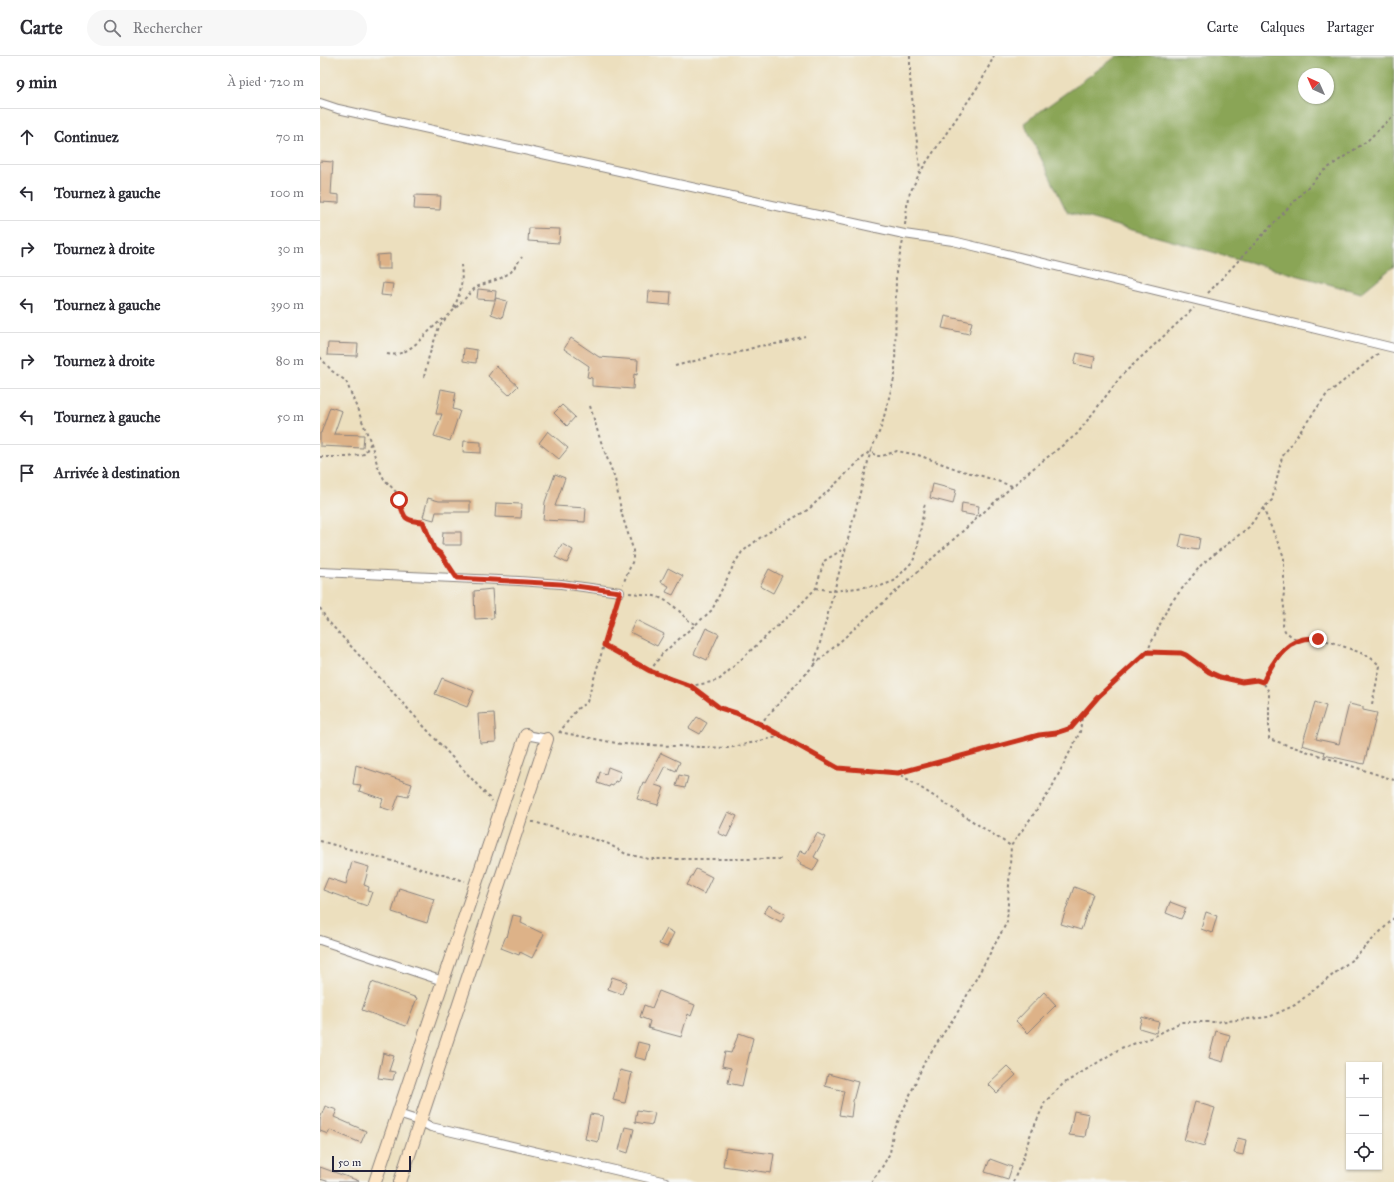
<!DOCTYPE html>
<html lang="fr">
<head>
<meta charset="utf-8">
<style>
  body { margin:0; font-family:"IM FELL Great Primer",serif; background:#f7f7f7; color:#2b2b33 }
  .controls { position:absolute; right:12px; bottom:12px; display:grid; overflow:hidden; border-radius:0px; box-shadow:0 1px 3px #0004 }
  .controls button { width:36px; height:36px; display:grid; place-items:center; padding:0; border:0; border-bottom:1px solid #e1e1e2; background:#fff; color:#2b2b33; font:20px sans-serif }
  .compass { position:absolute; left:978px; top:12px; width:36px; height:36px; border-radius:50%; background:#fff; box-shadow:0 1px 3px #0004; rotate:315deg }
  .scale { position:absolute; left:12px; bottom:10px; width:79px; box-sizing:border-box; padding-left:4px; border:2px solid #22223b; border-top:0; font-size:11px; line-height:14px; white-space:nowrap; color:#22223b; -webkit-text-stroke:3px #f6f6f2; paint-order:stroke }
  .stop { position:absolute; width:12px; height:12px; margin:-9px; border:3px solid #c8321e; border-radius:50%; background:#fff }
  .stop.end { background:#c8321e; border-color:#fff; box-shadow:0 1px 4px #0008 }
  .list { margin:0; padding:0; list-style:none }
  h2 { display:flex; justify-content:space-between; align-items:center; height:52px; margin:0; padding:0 16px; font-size:17px }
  h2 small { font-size:13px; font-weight:400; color:#7c7c81 }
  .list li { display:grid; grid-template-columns:26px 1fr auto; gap:12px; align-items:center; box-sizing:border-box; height:56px; padding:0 16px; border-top:1px solid #e1e1e2 }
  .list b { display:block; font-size:15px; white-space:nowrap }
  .list em { font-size:13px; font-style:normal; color:#7c7c81 }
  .icon { flex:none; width:22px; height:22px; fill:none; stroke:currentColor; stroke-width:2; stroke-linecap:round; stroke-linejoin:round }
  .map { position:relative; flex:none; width:1074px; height:1126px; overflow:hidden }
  header { display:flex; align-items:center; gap:24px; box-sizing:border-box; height:56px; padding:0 20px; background:#fff; border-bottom:1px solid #e1e1e2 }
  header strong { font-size:19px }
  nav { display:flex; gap:22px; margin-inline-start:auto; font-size:14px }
  .search { width:280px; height:36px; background:#f7f7f7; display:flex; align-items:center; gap:10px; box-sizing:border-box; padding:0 14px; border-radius:22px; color:#7c7c81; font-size:15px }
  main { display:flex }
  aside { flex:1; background:#fff }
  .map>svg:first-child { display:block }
  .forest { fill:#8aa557; stroke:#566449; fill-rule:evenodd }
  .building { fill:#ddb288 }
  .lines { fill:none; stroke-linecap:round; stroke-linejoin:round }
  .street-casing { stroke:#87807c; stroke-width:10 }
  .secondary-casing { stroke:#87807c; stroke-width:14 }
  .path { stroke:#87807c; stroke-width:2; stroke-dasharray:3 3; stroke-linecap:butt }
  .street { stroke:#fff; stroke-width:8 }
  .secondary { stroke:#fde5c5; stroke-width:12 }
  .route { stroke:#c8321e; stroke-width:5 }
</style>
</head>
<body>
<header>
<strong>Carte</strong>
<div class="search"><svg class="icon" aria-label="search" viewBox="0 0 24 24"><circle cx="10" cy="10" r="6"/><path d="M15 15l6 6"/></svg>Rechercher</div>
<nav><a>Carte</a><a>Calques</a><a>Partager</a></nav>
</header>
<main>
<aside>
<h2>9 min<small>À pied · 720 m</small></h2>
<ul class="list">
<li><svg class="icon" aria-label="ahead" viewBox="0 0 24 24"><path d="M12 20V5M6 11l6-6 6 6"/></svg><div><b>Continuez</b></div><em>70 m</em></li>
<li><svg class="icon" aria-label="left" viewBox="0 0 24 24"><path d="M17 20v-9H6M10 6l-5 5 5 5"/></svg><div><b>Tournez à gauche</b></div><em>100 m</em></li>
<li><svg class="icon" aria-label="right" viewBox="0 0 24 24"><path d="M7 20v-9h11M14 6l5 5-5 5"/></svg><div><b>Tournez à droite</b></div><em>30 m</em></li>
<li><svg class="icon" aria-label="left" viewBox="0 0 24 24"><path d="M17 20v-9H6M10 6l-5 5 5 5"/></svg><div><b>Tournez à gauche</b></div><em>390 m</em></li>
<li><svg class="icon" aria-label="right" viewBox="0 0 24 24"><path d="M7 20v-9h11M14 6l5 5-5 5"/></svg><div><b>Tournez à droite</b></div><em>80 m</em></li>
<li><svg class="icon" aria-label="left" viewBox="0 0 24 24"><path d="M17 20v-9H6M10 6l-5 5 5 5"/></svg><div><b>Tournez à gauche</b></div><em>50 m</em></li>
<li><svg class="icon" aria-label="arrive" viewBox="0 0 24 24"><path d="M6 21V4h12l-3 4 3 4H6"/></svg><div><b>Arrivée à destination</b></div></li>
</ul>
</aside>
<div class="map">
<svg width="1074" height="1126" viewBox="0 0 1074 1126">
  <rect width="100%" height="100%" fill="#f6f6f2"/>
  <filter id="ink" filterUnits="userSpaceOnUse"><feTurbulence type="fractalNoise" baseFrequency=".025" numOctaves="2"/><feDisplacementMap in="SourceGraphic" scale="8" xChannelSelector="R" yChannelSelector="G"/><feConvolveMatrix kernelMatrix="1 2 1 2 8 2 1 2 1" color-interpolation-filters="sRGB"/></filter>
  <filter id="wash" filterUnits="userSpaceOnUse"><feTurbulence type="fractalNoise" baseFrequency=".012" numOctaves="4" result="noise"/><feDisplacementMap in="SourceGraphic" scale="16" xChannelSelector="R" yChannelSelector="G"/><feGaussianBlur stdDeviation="0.9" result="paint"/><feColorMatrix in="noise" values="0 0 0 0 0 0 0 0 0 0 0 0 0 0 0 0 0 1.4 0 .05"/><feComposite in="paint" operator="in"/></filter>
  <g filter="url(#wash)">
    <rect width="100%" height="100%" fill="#ecdfbe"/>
    <!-- forest -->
    <path class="forest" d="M 797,0 L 1074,0 L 1074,210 L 1041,237 L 747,156 L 704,67 ZM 984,18 L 1008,18 L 1008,42 L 984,42 Z"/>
    <g id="blocks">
      <!-- building -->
      <path class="building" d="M 0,105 L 13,106 L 11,138 L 19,139 L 19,147 L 0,146 Z
        M 95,139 L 121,140 L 120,154 L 94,153 Z
        M 209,172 L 240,173 L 239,187 L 208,185 Z
        M 70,198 L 70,213 L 57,213 L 57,199 Z
        M 63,227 L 73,228 L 71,240 L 61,239 Z
        M 158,233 L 176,235 L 175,244 L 157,243 Z
        M 329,235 L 351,236 L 350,249 L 328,247 Z
        M 176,242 L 187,245 L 182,262 L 171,258 Z
        M 625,260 L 652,266 L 649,278 L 622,272 Z
        M 251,282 L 279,301 L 318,304 L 317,319 L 314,318 L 313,333 L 272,330 L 272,322 L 267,321 L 269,310 L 244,293 Z
        M 8,287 L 38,288 L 37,300 L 7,299 Z
        M 144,292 L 157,294 L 156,307 L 143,305 Z
        M 757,297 L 775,301 L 772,312 L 754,308 Z
        M 176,310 L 198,330 L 189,339 L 168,320 Z
        M 121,333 L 136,336 L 133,353 L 140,355 L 130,385 L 114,380 L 122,358 L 116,358 Z
        M 242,349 L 255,361 L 247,370 L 234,357 Z
        M 10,351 L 22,355 L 14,378 L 44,379 L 43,392 L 0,390 L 0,377 L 1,377 Z
        M 228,375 L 248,392 L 239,403 L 219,387 Z
        M 144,385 L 161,386 L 161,397 L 143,396 Z
        M 235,418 L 245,422 L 235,450 L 266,452 L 265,466 L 223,464 L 225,446 Z
        M 613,428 L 636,434 L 633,448 L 610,442 Z
        M 108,442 L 119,445 L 150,445 L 150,456 L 116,456 L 114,464 L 103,461 Z
        M 176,447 L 202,448 L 201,462 L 175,461 Z
        M 642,447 L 659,450 L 657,460 L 641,457 Z
        M 123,476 L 141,476 L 141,489 L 122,489 Z
        M 862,478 L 880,482 L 878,494 L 859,491 Z
        M 242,488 L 253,494 L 247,507 L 235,501 Z
        M 348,512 L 363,520 L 353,539 L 346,536 L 349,530 L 341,526 Z
        M 449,513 L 462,520 L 453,537 L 440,530 Z
        M 172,533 L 174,562 L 155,563 L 154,535 Z
        M 316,564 L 344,578 L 337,590 L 310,576 Z
        M 386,572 L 399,578 L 387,604 L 374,598 Z
        M 122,622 L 154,635 L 147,651 L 115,638 Z
        M 995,646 L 1006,650 L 996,683 L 1019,688 L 1029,648 L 1043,651 L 1043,654 L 1057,657 L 1044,708 L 1004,699 L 1005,696 L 982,689 Z
        M 174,657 L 176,686 L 160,687 L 158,658 Z
        M 377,661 L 387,667 L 380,678 L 369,672 Z
        M 341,697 L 360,706 L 356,715 L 345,710 L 335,729 L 344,732 L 338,749 L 317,743 L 323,726 L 325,727 Z
        M 36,709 L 92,728 L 88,741 L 79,739 L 73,755 L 60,751 L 63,743 L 39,735 L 41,729 L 33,728 Z
        M 288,711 L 301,716 L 298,726 L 295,725 L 293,730 L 290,729 L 289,731 L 277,727 L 280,716 L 286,718 Z
        M 359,719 L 368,721 L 365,732 L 356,730 Z
        M 408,756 L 417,760 L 407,781 L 398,777 Z
        M 497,777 L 505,781 L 494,801 L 499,804 L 493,815 L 480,809 L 481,807 L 476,804 L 480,795 L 486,797 Z
        M 32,806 L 49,811 L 44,829 L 49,831 L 48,835 L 52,836 L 47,850 L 3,834 L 8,822 L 26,828 Z
        M 376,813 L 392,821 L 384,838 L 367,829 Z
        M 754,831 L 773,838 L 761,874 L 741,868 Z
        M 79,832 L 114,843 L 107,867 L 72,856 Z
        M 850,846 L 866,852 L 861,863 L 846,857 Z
        M 449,849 L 465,858 L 461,866 L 444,857 Z
        M 886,856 L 897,860 L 892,877 L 881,873 Z
        M 193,859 L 202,861 L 201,867 L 224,878 L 212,902 L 200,896 L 199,899 L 181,892 L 186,880 L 187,881 Z
        M 347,873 L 354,877 L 347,891 L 339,888 Z
        M 292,921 L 307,926 L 302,938 L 288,933 Z
        M 52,926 L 97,942 L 86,970 L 42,954 Z
        M 339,935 L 375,949 L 371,960 L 368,958 L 361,981 L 328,972 L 330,965 L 320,961 L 324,949 L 332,952 Z
        M 724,936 L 736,949 L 708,977 L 696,965 Z
        M 822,961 L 839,966 L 836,977 L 819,972 Z
        M 896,975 L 910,979 L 903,1006 L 889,1002 Z
        M 419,977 L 433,982 L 422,1030 L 408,1027 L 411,1012 L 402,1010 L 405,996 L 411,997 Z
        M 318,986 L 330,989 L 326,1004 L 314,1001 Z
        M 63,997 L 74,1000 L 69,1015 L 75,1016 L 73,1024 L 58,1022 Z
        M 687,1010 L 696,1019 L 677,1037 L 668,1028 Z
        M 300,1014 L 312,1017 L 305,1047 L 293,1044 Z
        M 508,1018 L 538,1026 L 533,1045 L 531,1061 L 519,1059 L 524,1035 L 505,1030 Z
        M 875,1046 L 895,1052 L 884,1090 L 864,1084 Z
        M 5,1050 L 17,1054 L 14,1061 L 46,1075 L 41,1087 L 10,1074 L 8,1078 L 0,1075 L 0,1063 Z
        M 317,1054 L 335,1057 L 332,1069 L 315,1066 Z
        M 754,1055 L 769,1058 L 765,1081 L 749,1079 Z
        M 270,1058 L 283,1060 L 278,1086 L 265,1083 Z
        M 305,1071 L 314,1073 L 308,1097 L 299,1094 Z
        M 918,1082 L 926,1084 L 923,1099 L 914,1097 Z
        M 406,1092 L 454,1098 L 451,1117 L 403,1110 Z
        M 670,1103 L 692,1111 L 688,1123 L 665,1116 Z
        M 0,1111 L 39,1125 L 39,1126 L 10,1126 L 0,1123 Z"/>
    </g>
  </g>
  <g filter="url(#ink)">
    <use href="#blocks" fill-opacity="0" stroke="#87807c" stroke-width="1"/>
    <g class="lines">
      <!-- street casing -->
      <g class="street-casing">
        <path id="street" d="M 0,47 L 18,53 L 584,178 L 633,185 L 1074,292
          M 0,516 L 199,525 L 241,528 L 300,536
          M 206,679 L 227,683
          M 0,884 L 123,925
          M 78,1058 L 100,1065 L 111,1071 L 346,1126"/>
      </g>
      <!-- secondary casing -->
      <g class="secondary-casing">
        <path id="secondary" d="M 55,1126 L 206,679
          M 80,1126 L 227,683"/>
      </g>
      <!-- path -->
      <path class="path" d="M 590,0 L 590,22 L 600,114
        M 585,169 L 588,141 L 600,116 L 661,26 L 674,0
        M 888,237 L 1002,116 L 1047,85 L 1074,59
        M 134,252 C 141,235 143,227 141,209
        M 67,298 C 89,303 106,275 123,263
        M 0,301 L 12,315 L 26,325 L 51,387 L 58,411 L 64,423 L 77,437 L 84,459 L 89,465 L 103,466 L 115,493 L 121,498 L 132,514
        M 355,310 L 394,300 L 410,299 L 439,290 L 463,287 L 485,280
        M 104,321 L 109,300 L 119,271 L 126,262 L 156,231 L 181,222 L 191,216 L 202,201
        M 270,350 L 280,383 L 295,423 L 302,459 L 313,493 L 313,504 L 303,528
        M 0,401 L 29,401 L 44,398 L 51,387
        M 943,452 L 964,501 L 964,537 L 963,543 L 964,551 L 963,570 L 965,575 L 976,584
        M 496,532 L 514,535 L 552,530 L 558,531 L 574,525 L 593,505 L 597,495 L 605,446
        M 309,537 C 330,539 340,538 357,553 C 364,559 366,565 376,568
        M 0,552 L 7,564 L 172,745
        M 283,589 L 330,615 L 371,630 L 392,626 L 400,623 L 479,550 L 496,532 L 504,505 L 525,492
        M 827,596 L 861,597 L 866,599 L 889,616 L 900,621 L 922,626 L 937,624 L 943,626 L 949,636 L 949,683 L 1074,724
        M 494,609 L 706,418 L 757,378 L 802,319 L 874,252
        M 330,615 L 342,598 L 392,554 L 414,508 L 422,496 L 441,481 L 489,453 L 551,394 L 561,372 L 575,319 L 576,216 L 583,185
        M 943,626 C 952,608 962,588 983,584 C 986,583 989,582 992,582 C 1004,583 1014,587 1025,591 C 1038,596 1050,599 1060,610 L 1052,648
        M 371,630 L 400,652 L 416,657 L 440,668
        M 239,676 L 301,688 L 409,692 L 461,680 L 518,712 L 578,717 L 691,790
        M 239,677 L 257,653 L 267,646 L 297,545
        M 461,680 L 440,668 L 494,609 L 526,491 L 551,394 L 555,400 L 562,400 L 577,395 L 598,399 L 639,414 L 662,420 L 692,430
        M 578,717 L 719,679 C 738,677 749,676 761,660
        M 212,766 L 214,766 L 287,787 L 306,798 L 329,803 L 463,803
        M 0,785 L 145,825
        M 551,1126 L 561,1113 L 570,1097 L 573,1077 L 605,1005 L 639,954 L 687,866 L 691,790 L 730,735 L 760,676 L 762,660 L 778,641 L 827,596 L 849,549 L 882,508 L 929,471 L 943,452 L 952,444 L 962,401 L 1007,338 L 1059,297
        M 693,1126 L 702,1105 L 710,1080 L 725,1046 L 743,1028 L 801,992 L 831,982 L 861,966 L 896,966 L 949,961 L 975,949 L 1034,902 L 1074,862"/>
      <!-- street -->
      <use href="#street" class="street"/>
      <!-- secondary -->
      <use href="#secondary" class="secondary"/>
    </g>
  </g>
  <g class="lines" filter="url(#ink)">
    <!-- route -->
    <path class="route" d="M 79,444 C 84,461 83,465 103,466 L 114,493 L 121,498 L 137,522 L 241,528 L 300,536 L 284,589 L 330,615 L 371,630 L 400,652 L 416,657 L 440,668 L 518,712 L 578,717 L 719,679 L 736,677 L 751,672 L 778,641 L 827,596 L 861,597 L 866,599 L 889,616 L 900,621 L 922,626 L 937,624 L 943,626 C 954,603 969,578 998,583"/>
  </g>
</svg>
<div class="controls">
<button>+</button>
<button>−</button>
<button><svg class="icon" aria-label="locate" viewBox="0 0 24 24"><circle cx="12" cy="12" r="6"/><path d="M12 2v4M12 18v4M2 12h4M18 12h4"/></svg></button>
</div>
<svg class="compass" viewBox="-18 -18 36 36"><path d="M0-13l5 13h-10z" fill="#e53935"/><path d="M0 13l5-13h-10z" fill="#7c7c81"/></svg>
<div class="scale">50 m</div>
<div class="stop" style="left:79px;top:444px"></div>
<div class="stop end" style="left:998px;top:583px"></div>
</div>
</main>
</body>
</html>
